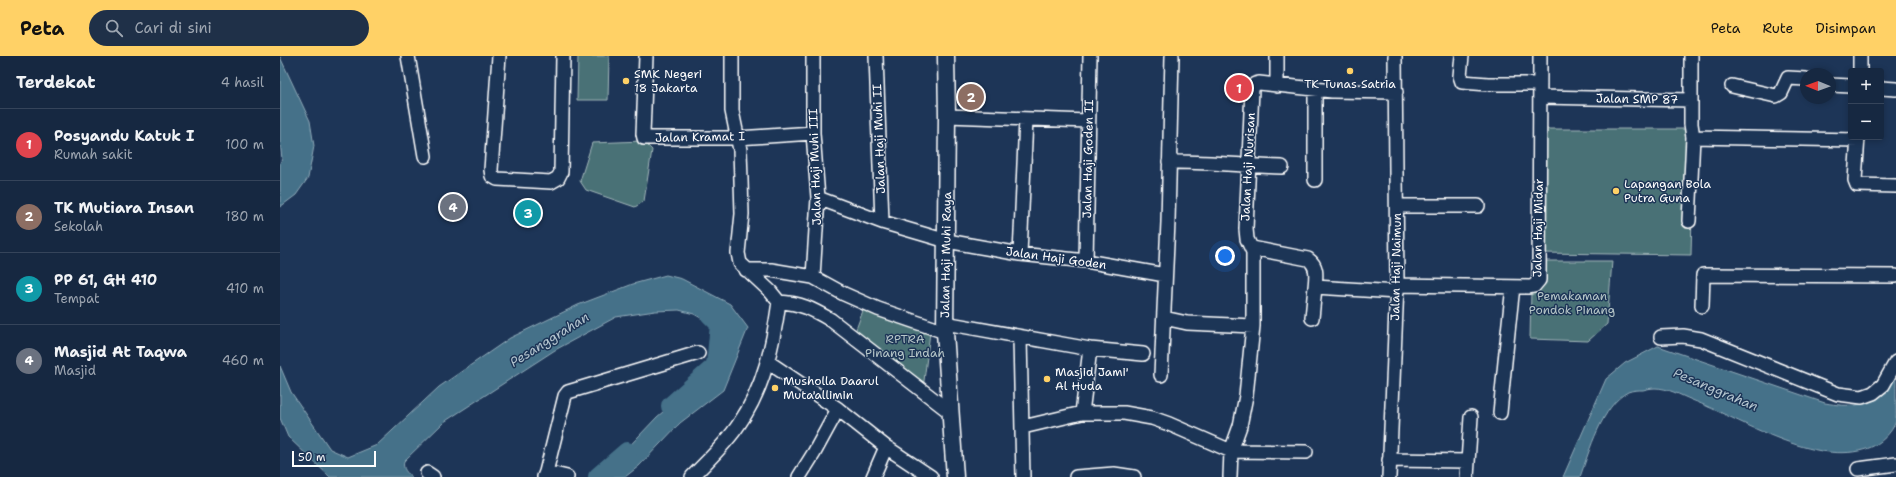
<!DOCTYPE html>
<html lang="id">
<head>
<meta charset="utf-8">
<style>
  body { margin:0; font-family:"Shantell Sans",sans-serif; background:#1f3048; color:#f1f3f6 }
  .controls { position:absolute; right:12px; top:12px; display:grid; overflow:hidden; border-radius:4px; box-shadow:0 2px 6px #0003 }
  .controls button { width:36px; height:36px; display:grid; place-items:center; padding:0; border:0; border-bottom:1px solid #35445a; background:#162841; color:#f1f3f6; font:20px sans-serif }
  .compass { position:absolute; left:1520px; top:12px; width:36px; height:36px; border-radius:50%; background:#162841; box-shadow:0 2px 6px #0003; rotate:271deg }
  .scale { position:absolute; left:12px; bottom:10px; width:84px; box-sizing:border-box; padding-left:4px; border:2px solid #fff; border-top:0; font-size:11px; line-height:14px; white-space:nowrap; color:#fff; -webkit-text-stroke:3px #1d3557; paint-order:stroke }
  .you { position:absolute; left:945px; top:200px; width:14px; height:14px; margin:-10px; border:3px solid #fff; border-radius:50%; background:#1a73e8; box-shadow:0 0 0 6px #1a73e833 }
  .badge { display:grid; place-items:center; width:26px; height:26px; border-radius:50%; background:#ffd166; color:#fff; font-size:13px; font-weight:700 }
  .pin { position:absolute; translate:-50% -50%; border:2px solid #fff; box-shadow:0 1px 4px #0006 }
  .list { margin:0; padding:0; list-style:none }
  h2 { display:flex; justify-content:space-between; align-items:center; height:52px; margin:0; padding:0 16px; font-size:17px }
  h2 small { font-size:13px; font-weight:400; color:#9ea6b1 }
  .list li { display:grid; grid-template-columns:26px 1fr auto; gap:12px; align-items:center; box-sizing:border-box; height:72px; padding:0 16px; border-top:1px solid #35445a }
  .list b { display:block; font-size:15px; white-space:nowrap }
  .list p { margin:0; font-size:13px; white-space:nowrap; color:#9ea6b1 }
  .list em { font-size:13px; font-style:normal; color:#9ea6b1 }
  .icon { flex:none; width:22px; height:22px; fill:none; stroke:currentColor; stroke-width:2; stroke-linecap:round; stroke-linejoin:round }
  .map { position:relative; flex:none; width:1616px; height:421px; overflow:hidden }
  header { display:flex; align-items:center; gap:24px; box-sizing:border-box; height:56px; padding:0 20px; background:#ffd166; color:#111 }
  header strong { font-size:19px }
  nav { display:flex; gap:22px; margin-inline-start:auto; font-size:14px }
  .search { width:280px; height:36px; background:#1f3048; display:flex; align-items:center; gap:10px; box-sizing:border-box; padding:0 14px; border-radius:22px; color:#9ea6b1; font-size:15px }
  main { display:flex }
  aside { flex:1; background:#162841 }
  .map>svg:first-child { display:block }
  .green { fill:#487176; stroke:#a4b8ba }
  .water { fill:#457189; stroke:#8faab8 }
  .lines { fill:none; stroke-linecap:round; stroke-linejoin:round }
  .river { stroke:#457189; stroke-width:20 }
  .minor-casing { stroke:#fff; stroke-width:16 }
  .tertiary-casing { stroke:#fff; stroke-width:19 }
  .minor { stroke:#1d3557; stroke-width:13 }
  .tertiary { stroke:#1d3557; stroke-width:16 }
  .poi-dot { fill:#ffd166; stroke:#1d3557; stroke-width:1.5 }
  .labels { text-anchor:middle; stroke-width:3; stroke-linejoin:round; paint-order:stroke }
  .poi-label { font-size:12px; fill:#fff; stroke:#1d3557; text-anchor:start }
  .street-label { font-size:12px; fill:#fff; stroke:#1d3557 }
  .park-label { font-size:12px; fill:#b6c6c8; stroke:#1d3557 }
  .water-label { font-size:13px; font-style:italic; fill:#b5c6d0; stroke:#1d3557 }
</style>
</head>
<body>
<header>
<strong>Peta</strong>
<div class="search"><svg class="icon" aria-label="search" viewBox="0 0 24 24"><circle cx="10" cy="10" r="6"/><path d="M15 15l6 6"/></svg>Cari di sini</div>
<nav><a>Peta</a><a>Rute</a><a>Disimpan</a></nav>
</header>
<main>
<aside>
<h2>Terdekat<small>4 hasil</small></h2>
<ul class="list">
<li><span class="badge" style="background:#e0444e">1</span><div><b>Posyandu Katuk I</b><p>Rumah sakit</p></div><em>100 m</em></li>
<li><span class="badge" style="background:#8d6e63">2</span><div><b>TK Mutiara Insan</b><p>Sekolah</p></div><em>180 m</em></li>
<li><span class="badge" style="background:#0f9aa8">3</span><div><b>PP 61, GH 410</b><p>Tempat</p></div><em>410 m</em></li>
<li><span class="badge" style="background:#6b7280">4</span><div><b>Masjid At Taqwa</b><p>Masjid</p></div><em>460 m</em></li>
</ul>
</aside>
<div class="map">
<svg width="1616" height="421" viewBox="0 0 1616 421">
  <rect width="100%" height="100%" fill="#1d3557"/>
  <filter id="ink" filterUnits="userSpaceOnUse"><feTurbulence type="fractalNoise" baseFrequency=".025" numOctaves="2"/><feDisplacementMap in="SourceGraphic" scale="8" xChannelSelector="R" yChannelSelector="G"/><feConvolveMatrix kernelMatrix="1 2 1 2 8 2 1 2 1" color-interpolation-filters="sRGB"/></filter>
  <g filter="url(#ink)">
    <!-- green -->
    <path class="green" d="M 298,0 L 329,0 L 328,44 L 297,44 Z
      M 1260,73 L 1414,73 L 1411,199 L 1259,197 Z
      M 363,85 L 372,94 L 364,145 L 355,151 L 306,134 L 300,125 L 312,87 Z
      M 1261,205 L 1332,205 L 1327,268 L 1308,285 L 1250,283 L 1251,235 Z
      M 584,252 L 650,276 L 643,333 L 575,276 Z"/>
    <!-- water -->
    <path class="water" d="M 0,1 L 30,65 L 34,90 L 28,122 L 16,139 L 0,151 L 0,107 L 2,103 L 0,85 Z
      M 386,219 L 402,223 L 450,248 L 468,272 L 443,334 L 400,367 L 359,410 L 345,421 L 320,421 L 377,361 L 423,322 L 436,303 L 440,283 L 433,269 L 414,258 L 399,254 L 375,255 L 336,261 L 275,294 L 164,366 L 124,405 C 122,413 127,417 132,421 L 50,421 L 8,381 L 0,362 L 0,310 L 11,336 L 50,393 L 68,401 L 97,389 L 159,331 L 230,282 L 298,249 L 353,228 Z
      M 1378,290 L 1545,347 C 1567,351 1595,352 1609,331 C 1612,327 1614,322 1616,317 C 1616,328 1616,357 1616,365 C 1612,377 1600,388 1589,392 C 1536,412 1461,363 1412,344 C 1400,339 1388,332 1375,332 C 1371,332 1367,333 1363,334 C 1358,334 1353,334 1348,336 C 1322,349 1309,396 1300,421 L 1283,421 L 1326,323 L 1345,307 Z"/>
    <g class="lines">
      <!-- river -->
      <path class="river" d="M 391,350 L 436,310 L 440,268 L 430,258
        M 318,421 L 347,396"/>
      <!-- minor casing -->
      <g class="minor-casing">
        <path id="minor" d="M 128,0 L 145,100
          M 219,0 L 211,114 L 212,120 L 217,123 L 271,126 L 278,122 L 281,116 L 283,0
          M 366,0 L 363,78 L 364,82 L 457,82 L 533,77
          M 533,0 L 533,77 L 538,142 L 533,221
          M 596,0 L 602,166
          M 1182,0 L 1180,20 L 1182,26 L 1208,28 L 1260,28
          M 1580,15 L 1580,0
          M 1550,29 L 1571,30
          M 997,30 L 997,0
          M 1452,30 L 1496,40 L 1501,37 L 1508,22 L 1526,23
          M 1601,32 L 1616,33
          M 1035,34 L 1035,124
          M 1260,41 L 1410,44
          M 667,60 L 808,65
          M 1413,81 L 1578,84
          M 1578,81 L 1575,124 L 1577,129 L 1616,130
          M 889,106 C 927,105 964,110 1002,111
          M 538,142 L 602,166 L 667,185 L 740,198 L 806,205 L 885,219
          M 1117,150 L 1198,150
          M 1409,165 L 1413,81 L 1411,68 L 1411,0
          M 972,192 L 1028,203 C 1038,210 1036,220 1035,231 L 1117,236
          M 740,198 L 746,63
          M 806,205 L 810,0
          M 466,214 L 491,214 L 533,221 L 564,238 L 598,253 L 665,276
          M 1117,229 L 1249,231 L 1254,230 L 1259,224 L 1260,0
          M 499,246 C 521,247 532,253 551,264 L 670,356
          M 1422,250 L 1423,219 L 1616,220
          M 884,262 L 907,267 L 973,270
          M 1032,262 L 1035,231
          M 665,267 L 810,293 L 863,298
          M 1381,281 L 1403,280 L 1421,283 L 1558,338 L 1582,341 L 1593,337 L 1603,329 L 1616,306
          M 740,282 L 743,421
          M 488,306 L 558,353 L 606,391 L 651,421
          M 881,319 L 888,166 L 892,0
          M 802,357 L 810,293
          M 1220,357 C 1224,315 1228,273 1233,231
          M 743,371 L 802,357 L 844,357 L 872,362 L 889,368 L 951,395 L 1026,396
          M 1109,404 L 1188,405
          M 1578,413 L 1616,408
          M 266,416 L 285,340 L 288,336 L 418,297
          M 147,417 L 153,421
          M 264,421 L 266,416 L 287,421
          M 412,421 C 428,404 446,388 459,368 C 484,332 493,289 499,246 L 490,235 L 460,207 L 458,197 L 462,158 L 461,124 L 460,94 L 452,55 L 452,0
          M 519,421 L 534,397 L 558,353
          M 593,421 L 606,391
          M 796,421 L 834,418 L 854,421
          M 950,421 L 951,395 L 960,370 L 966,340 L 973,270 L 973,196 L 967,183 L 966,173 L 972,33 L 975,28 L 979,27 L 1052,35 L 1116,36
          M 1109,421 L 1117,229 L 1115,0
          M 1187,421 L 1191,361"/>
      </g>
      <!-- tertiary casing -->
      <g class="tertiary-casing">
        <path id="tertiary" d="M 666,0 L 667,60 L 665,276 L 675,421"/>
      </g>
      <!-- minor -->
      <use href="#minor" class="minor"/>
      <!-- tertiary -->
      <use href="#tertiary" class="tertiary"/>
    </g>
  </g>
  <!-- markers -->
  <g class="poi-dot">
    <circle cx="1070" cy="15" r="4"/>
    <circle cx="346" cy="25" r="4"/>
    <circle cx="1336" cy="135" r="4"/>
    <circle cx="767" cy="323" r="4"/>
    <circle cx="495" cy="332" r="4"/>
  </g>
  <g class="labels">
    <!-- poi labels -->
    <g class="poi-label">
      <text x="354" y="22">SMK Negeri<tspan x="354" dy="14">18 Jakarta</tspan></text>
      <text x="1070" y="32" text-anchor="middle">TK Tunas Satria</text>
      <text x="1344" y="132">Lapangan Bola<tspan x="1344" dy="14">Putra Guna</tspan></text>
      <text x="775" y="320">Masjid Jami'<tspan x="775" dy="14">Al Huda</tspan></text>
      <text x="503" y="329">Musholla Daarul<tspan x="503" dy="14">Muta'allimin</tspan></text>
    </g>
    <!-- street labels -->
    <g class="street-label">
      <text transform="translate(1357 43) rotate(1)" y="4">Jalan SMP 87</text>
      <text transform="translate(420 81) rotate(-1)" y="4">Jalan Kramat I</text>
      <text transform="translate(599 83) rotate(-92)" y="4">Jalan Haji Muhi II</text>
      <text transform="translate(808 103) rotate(-89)" y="4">Jalan Haji Goden II</text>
      <text transform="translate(535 111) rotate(-92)" y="4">Jalan Haji Muhi III</text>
      <text transform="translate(968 111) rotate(-87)" y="4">Jalan Haji Nurisan</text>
      <text transform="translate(1258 172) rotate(-89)" y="4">Jalan Haji Midar</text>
      <text transform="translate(666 199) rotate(-89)" y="4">Jalan Haji Muhi Raya</text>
      <text transform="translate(776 202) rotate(8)" y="4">Jalan Haji Goden</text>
      <text transform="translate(1116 211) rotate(-89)" y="4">Jalan Haji Naimun</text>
    </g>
    <!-- park labels -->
    <g class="park-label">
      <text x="1292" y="244">Pemakaman<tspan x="1292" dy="14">Pondok Pinang</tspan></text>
      <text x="625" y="287">RPTRA<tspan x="625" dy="14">Pinang Indah</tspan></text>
    </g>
    <!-- water labels -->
    <g class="water-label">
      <text transform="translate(269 283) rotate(-32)" y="5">Pesanggrahan</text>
      <text transform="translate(1436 333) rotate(23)" y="5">Pesanggrahan</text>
    </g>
  </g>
</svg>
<div class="controls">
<button>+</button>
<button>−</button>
</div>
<svg class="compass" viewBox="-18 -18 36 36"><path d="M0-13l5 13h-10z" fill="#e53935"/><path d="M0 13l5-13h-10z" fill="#9ea6b1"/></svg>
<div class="scale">50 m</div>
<div class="you"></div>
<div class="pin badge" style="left:959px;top:32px;background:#e0444e">1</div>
<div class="pin badge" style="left:691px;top:41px;background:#8d6e63">2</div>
<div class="pin badge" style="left:248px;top:157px;background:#0f9aa8">3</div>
<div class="pin badge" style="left:173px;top:151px;background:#6b7280">4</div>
</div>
</main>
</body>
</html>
